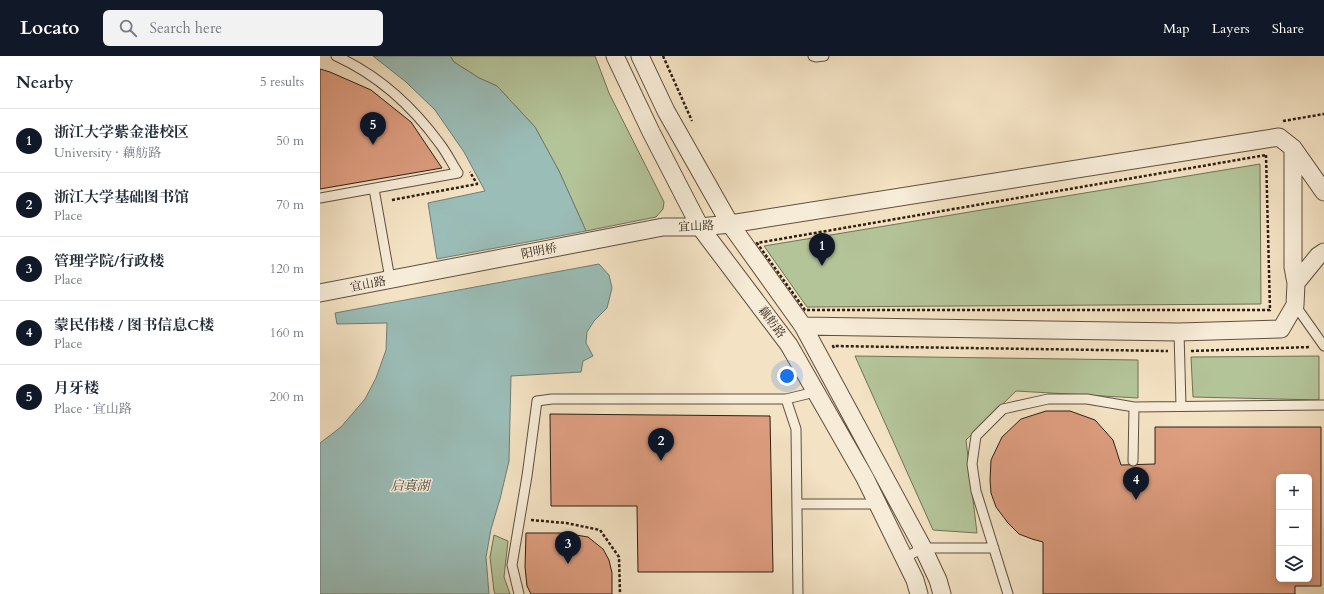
<!DOCTYPE html>
<html lang="en">
<head>
<meta charset="utf-8">
<style>
  body { margin:0; font-family:Cardo,"Noto Serif SC",serif; background:#f2f2f3; color:#1f2937 }
  .controls { position:absolute; right:12px; bottom:12px; display:grid; overflow:hidden; border-radius:6px; box-shadow:0 2px 6px #0003 }
  .controls button { width:36px; height:36px; display:grid; place-items:center; padding:0; border:0; border-bottom:1px solid #e0e1e3; background:#fff; color:#1f2937; font:20px sans-serif }
  .you { position:absolute; left:467px; top:320px; width:14px; height:14px; margin:-10px; border:3px solid #fff; border-radius:50%; background:#1a73e8; box-shadow:0 0 0 6px #1a73e833 }
  .badge { display:grid; place-items:center; width:26px; height:26px; border-radius:50%; background:#111827; color:#fff; font-size:13px; font-weight:700 }
  .pin { position:absolute; translate:-50% -33px; filter:drop-shadow(0 1px 2px #0008) }
  .pin::after { content:''; position:absolute; top:21px; width:14px; height:12px; background:inherit; clip-path:polygon(0 0,100% 0,50% 100%) }
  .list { margin:0; padding:0; list-style:none }
  h2 { display:flex; justify-content:space-between; align-items:center; height:52px; margin:0; padding:0 16px; font-size:17px }
  h2 small { font-size:13px; font-weight:400; color:#747a83 }
  .list li { display:grid; grid-template-columns:26px 1fr auto; gap:12px; align-items:center; box-sizing:border-box; height:64px; padding:0 16px; border-top:1px solid #e0e1e3 }
  .list b { display:block; font-size:15px; white-space:nowrap }
  .list p { margin:0; font-size:13px; white-space:nowrap; color:#747a83 }
  .list em { font-size:13px; font-style:normal; color:#747a83 }
  .icon { flex:none; width:22px; height:22px; fill:none; stroke:currentColor; stroke-width:2; stroke-linecap:round; stroke-linejoin:round }
  .map { position:relative; flex:none; width:1004px; height:538px; overflow:hidden }
  header { display:flex; align-items:center; gap:24px; box-sizing:border-box; height:56px; padding:0 20px; background:#111827; color:#fff }
  header strong { font-size:19px }
  nav { display:flex; gap:22px; margin-inline-start:auto; font-size:14px }
  .search { width:280px; height:36px; background:#f2f2f3; display:flex; align-items:center; gap:10px; box-sizing:border-box; padding:0 14px; border-radius:6px; color:#747a83; font-size:15px }
  main { display:flex }
  aside { flex:1; background:#fff }
  .map>svg:first-child { display:block }
  .green { fill:#b4c499; stroke:#717156 }
  .water { fill:#9bbdb7; stroke:#6f7d75 }
  .building { fill:#dd9d7f; stroke:#2e1e13; fill-rule:evenodd }
  .lines { fill:none; stroke-linecap:round; stroke-linejoin:round }
  .lane-casing { stroke:#5f4f3f; stroke-width:11 }
  .street-casing { stroke:#5f4f3f; stroke-width:19 }
  .path { stroke:#2e1e13; stroke-width:2.5; stroke-dasharray:3 2; stroke-linecap:butt }
  .lane { stroke:#f7ecd8; stroke-width:9 }
  .street { stroke:#f7ecd8; stroke-width:17 }
  .labels { text-anchor:middle; stroke-width:3; stroke-linejoin:round; paint-order:stroke }
  .street-label { font-size:12px; fill:#2e1e13; stroke:#f7ecd8 }
  .water-label { font-size:13px; font-style:italic; fill:#4f4e44; stroke:#f7ecd8 }
</style>
</head>
<body>
<header>
<strong>Locato</strong>
<div class="search"><svg class="icon" aria-label="search" viewBox="0 0 24 24"><circle cx="10" cy="10" r="6"/><path d="M15 15l6 6"/></svg>Search here</div>
<nav><a>Map</a><a>Layers</a><a>Share</a></nav>
</header>
<main>
<aside>
<h2>Nearby<small>5 results</small></h2>
<ul class="list">
<li><span class="badge">1</span><div><b>浙江大学紫金港校区</b><p>University · 藕舫路</p></div><em>50 m</em></li>
<li><span class="badge">2</span><div><b>浙江大学基础图书馆</b><p>Place</p></div><em>70 m</em></li>
<li><span class="badge">3</span><div><b>管理学院/行政楼</b><p>Place</p></div><em>120 m</em></li>
<li><span class="badge">4</span><div><b>蒙民伟楼 / 图书信息C楼</b><p>Place</p></div><em>160 m</em></li>
<li><span class="badge">5</span><div><b>月牙楼</b><p>Place · 宜山路</p></div><em>200 m</em></li>
</ul>
</aside>
<div class="map">
<svg width="1004" height="538" viewBox="0 0 1004 538">
  <rect width="100%" height="100%" fill="#f3e2c3"/>
  <filter id="stains"><feTurbulence type="fractalNoise" baseFrequency=".005" numOctaves="4"/><feColorMatrix values="0 0 0 0 .2 0 0 0 0 .09 0 0 0 0 .02 0 0 0 .5 -.17"/></filter>
  <radialGradient id="worn" r=".72"><stop offset=".6" stop-color="#630" stop-opacity="0"/><stop offset="1" stop-color="#630" stop-opacity=".3"/></radialGradient>
  <!-- green -->
  <path class="green" d="M 130,0 L 275,0 L 289,37 L 344,146 L 343,153 L 336,161 L 266,175 L 239,115 L 215,71 L 177,30 L 159,22 L 134,6 Z
    M 940,108 L 941,248 L 487,251 L 444,190 Z
    M 535,300 L 818,304 L 818,342 L 696,335 L 646,384 L 657,477 L 613,474 Z
    M 999,300 L 999,344 L 873,341 L 871,301 Z
    M 174,479 L 188,485 L 184,521 L 190,538 L 175,538 L 174,535 L 170,501 Z"/>
  <!-- water -->
  <path class="water" d="M 53,0 L 130,0 L 134,6 L 159,22 L 177,30 L 215,71 L 239,115 L 266,175 L 117,203 L 108,147 L 165,135 L 144,96 L 115,54 L 86,26 Z
    M 279,208 L 289,219 L 292,232 L 287,252 L 274,265 L 267,276 L 266,287 L 273,300 L 263,305 L 261,316 L 191,320 L 189,405 L 180,443 L 171,473 L 166,501 L 169,538 L 0,538 L 0,387 L 21,371 L 45,343 L 56,322 L 66,294 L 67,267 L 17,268 L 15,257 Z"/>
  <!-- building -->
  <path class="building" d="M 0,13 L 10,16 L 51,34 L 91,66 L 122,112 L 0,133 Z
    M 726,355 L 750,355 L 775,364 L 793,384 L 801,409 L 835,408 L 835,371 L 1001,371 L 1001,530 L 975,530 L 975,538 L 723,538 L 723,486 L 712,483 L 699,478 L 688,467 L 676,451 L 671,437 L 670,424 L 671,404 L 682,381 L 701,363 ZM 959,421 L 989,421 L 989,523 L 959,523 Z
    M 230,358 L 450,360 L 453,516 L 318,516 L 317,450 L 231,450 Z
    M 206,477 L 244,477 L 268,481 L 283,493 L 289,504 L 292,517 L 292,538 L 211,538 L 207,530 L 205,511 Z"/>
  <g class="lines">
    <!-- lane casing -->
    <g class="lane-casing">
      <path id="lane" d="M 493,0 L 496,1 L 504,0
        M 54,133 L 70,223
        M 0,142 L 138,117 C 132,108 127,97 120,88 C 93,51 58,19 16,0
        M 975,249 L 1004,290
        M 859,276 L 861,350
        M 466,343 L 476,373 L 478,538
        M 813,405 L 814,351
        M 477,448 L 558,448
        M 584,502 L 603,492 L 674,492
        M 199,538 L 192,509 L 207,420 L 217,345 L 232,343 L 466,343 L 487,338 L 495,335
        M 688,538 L 656,435 L 652,408 L 656,380 L 683,353 L 728,343 L 767,343 L 814,351 L 1004,349"/>
    </g>
    <!-- street casing -->
    <g class="street-casing">
      <path id="street" d="M 295,0 L 331,76 L 380,171 L 469,289 L 545,422 L 595,524 L 599,538
        M 320,0 L 346,55 L 410,168 L 483,270 L 603,492 L 618,524 L 622,538
        M 973,92 L 973,211 L 976,227
        M 0,237 L 343,171 L 380,171 L 410,168 L 959,81 L 973,92 L 1004,136
        M 483,270 L 859,276 L 961,273 L 975,249 L 976,227 L 998,200 L 1004,196"/>
    </g>
    <!-- path -->
    <path class="path" d="M 343,0 L 372,65
      M 963,65 L 1004,58
      M 946,99 L 950,254 L 485,254 L 437,187 Z
      M 72,144 L 157,128 L 150,116
      M 514,292 L 513,290 L 848,295
      M 871,295 L 990,291
      M 211,464 L 246,467 L 280,474 L 299,501 L 300,538"/>
    <!-- lane -->
    <use href="#lane" class="lane"/>
    <!-- street -->
    <use href="#street" class="street"/>
  </g>
  <g class="labels">
    <!-- street labels -->
    <g class="street-label">
      <text transform="translate(376 170) rotate(-2)" y="4">宜山路</text>
      <text transform="translate(219 195) rotate(-11)" y="4">阳明桥</text>
      <text transform="translate(48 228) rotate(-11)" y="4">宜山路</text>
      <text transform="translate(452 266) rotate(53)" y="4">藕舫路</text>
    </g>
    <!-- water labels -->
    <g class="water-label">
      <text x="90" y="434">启真湖</text>
    </g>
  </g>
  <rect width="100%" height="100%" filter="url(#stains)"/>
  <rect width="100%" height="100%" fill="url(#worn)"/>
</svg>
<div class="controls">
<button>+</button>
<button>−</button>
<button><svg class="icon" aria-label="layers" viewBox="0 0 24 24"><path d="M12 4l9 5-9 5-9-5zM3 14l9 5 9-5"/></svg></button>
</div>
<div class="you"></div>
<div class="pin badge" style="left:502px;top:210px">1</div>
<div class="pin badge" style="left:341px;top:405px">2</div>
<div class="pin badge" style="left:248px;top:508px">3</div>
<div class="pin badge" style="left:816px;top:444px">4</div>
<div class="pin badge" style="left:53px;top:89px">5</div>
</div>
</main>
</body>
</html>
